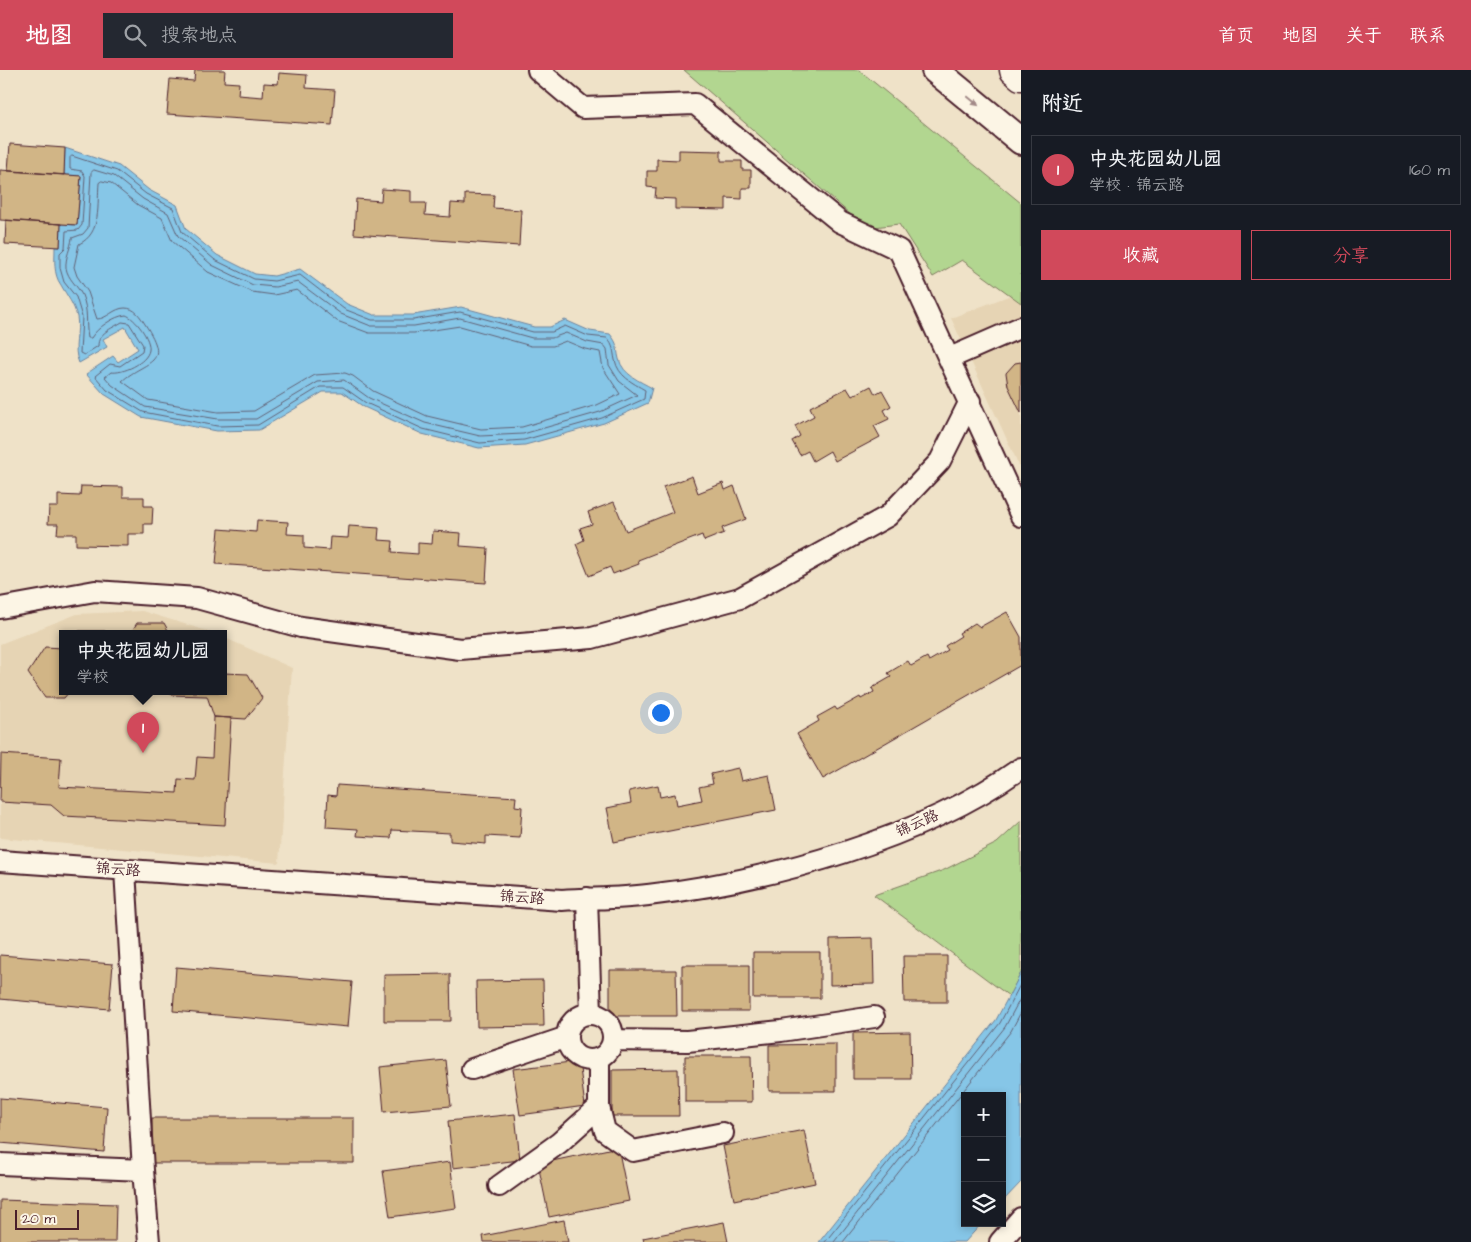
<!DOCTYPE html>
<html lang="zh">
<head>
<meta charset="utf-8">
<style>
  body { margin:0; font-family:"Architects Daughter","LXGW WenKai TC",sans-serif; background:#242831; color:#f1f3f6 }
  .controls { position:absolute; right:15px; bottom:15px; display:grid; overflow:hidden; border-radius:0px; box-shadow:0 2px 8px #0003 }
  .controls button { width:45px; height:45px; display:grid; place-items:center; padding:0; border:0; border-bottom:1px solid #363941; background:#171b24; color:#f1f3f6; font:25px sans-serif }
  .scale { position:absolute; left:15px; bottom:12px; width:64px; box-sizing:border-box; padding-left:5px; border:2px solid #4a1f2b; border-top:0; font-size:14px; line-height:18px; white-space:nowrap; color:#4a1f2b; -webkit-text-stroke:4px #fcf5e5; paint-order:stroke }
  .you { position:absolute; left:660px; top:642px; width:18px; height:18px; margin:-12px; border:4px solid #fff; border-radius:50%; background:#1a73e8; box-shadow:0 0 0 8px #1a73e833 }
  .badge { display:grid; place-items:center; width:32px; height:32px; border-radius:50%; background:#d1495b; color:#fff; font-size:16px; font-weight:700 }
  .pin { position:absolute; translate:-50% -41px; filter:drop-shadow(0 1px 2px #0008) }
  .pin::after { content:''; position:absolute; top:26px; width:18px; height:15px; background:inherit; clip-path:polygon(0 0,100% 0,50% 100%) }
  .popup { position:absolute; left:59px; top:560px; width:168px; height:65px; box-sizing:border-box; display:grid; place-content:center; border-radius:0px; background:#171b24; filter:drop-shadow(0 1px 4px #0005); font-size:16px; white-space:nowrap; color:#9ea1a6 }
  .popup b { font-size:19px; color:#f1f3f6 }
  .popup::after { content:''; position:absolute; left:50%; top:100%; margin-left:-10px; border:10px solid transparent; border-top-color:#171b24 }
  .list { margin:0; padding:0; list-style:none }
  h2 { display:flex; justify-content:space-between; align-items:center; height:65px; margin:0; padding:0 20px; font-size:21px }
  h2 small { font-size:16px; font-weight:400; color:#9ea1a6 }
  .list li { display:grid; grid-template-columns:32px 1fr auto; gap:15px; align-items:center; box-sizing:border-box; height:70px; margin:0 10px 10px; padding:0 10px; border:1px solid #363941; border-radius:0px }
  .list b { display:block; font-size:19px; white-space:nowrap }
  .list p { margin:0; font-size:16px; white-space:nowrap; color:#9ea1a6 }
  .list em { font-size:16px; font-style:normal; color:#9ea1a6 }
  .actions { display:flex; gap:10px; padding:15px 20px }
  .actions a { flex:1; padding:11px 0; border:1px solid #d1495b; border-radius:0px; text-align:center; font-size:18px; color:#d1495b }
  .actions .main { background:#d1495b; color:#fff }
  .icon { flex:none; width:28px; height:28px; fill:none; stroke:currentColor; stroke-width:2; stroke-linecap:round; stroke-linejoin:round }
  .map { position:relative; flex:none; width:1021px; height:1172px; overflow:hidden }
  header { display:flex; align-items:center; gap:30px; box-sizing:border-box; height:70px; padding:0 25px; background:#d1495b; color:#fff }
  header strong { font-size:24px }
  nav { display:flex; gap:28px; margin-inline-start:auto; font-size:18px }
  .search { width:350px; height:45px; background:#242831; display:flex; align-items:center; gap:12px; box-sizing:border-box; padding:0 18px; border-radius:0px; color:#9ea1a6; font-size:19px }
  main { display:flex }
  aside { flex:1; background:#171b24 }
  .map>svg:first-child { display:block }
  .built { fill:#e6d4b4 }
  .green { fill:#b2d690; stroke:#7e7a5e }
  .water { fill:#86c6e7; stroke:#6e839c }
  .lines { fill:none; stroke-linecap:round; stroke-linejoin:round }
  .shore { stroke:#626276; stroke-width:1 }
  .building { fill:#d1b586; stroke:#4a1f2b }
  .minor-casing { stroke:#4a1f2b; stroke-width:24 }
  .major-casing { stroke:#4a1f2b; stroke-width:30 }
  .highway-casing { stroke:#4a1f2b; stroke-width:31 }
  .minor { stroke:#fcf5e5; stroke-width:20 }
  .major { stroke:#fcf5e5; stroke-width:26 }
  .highway { stroke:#fcf5e5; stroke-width:28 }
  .oneway { fill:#a38a88 }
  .labels { text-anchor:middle; stroke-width:5; stroke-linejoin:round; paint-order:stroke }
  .street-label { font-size:15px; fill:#4a1f2b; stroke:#fcf5e5 }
</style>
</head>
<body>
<header>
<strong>地图</strong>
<div class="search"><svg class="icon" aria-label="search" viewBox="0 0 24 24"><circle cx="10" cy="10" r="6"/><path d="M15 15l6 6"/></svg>搜索地点</div>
<nav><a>首页</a><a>地图</a><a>关于</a><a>联系</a></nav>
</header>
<main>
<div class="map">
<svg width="1021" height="1172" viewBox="0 0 1021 1172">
  <rect width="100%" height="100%" fill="#efe2c8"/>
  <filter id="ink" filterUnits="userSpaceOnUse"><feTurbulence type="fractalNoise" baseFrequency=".02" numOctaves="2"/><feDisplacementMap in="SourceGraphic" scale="10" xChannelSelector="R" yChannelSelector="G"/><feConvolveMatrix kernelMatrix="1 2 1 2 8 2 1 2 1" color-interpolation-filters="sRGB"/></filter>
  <g filter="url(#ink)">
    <!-- built -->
    <path class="built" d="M 1011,225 L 1021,233 L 1021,400 L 951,248 Z
      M 142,541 L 217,564 L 63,564 L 63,622 L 223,622 L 223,567 L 292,598 L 279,793 L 0,768 L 0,574 L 77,544 Z"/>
    <!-- green -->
    <path class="green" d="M 684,0 L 859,0 L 1021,133 L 1021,233 L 962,190 L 933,207 L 899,154 L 866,158 Z
      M 1021,751 L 1021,903 L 1009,926 L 874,825 L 944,800 L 997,773 Z"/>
    <!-- water -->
    <path class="water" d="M 65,78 L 119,96 L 149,120 L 177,135 L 186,159 L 217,185 L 255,204 L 274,206 L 300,199 L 347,234 L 374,245 L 413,245 L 461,237 L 534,257 L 550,257 L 565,250 L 590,261 L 610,264 C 619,275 616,277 619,289 C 623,305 640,311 652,318 L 648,333 L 604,353 L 525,375 L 479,378 L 422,364 L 364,337 L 342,322 L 323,322 L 259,360 L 217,361 L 141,347 L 104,324 L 86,304 L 113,286 L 118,292 L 138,279 L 125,257 L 103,269 L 107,277 L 79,293 C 72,278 80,263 77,247 C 74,234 67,226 61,215 C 53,204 55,190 55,177 L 60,177 L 61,154 L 77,155 L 81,106 L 64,105 Z
      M 1021,903 L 1021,1112 L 1002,1132 L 1002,1026 L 965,1026 L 965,1153 L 982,1153 L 965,1172 L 819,1172 L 996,950 Z"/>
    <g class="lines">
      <!-- shore -->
      <path class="shore" d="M 72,86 L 117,101 L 146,124 L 173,138 L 182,162 L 215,190 L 254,209 L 274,211 L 300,205 L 344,239 L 372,250 L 413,250 L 460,242 L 533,262 L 552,262 L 565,256 L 588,266 L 607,268 C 614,276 613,281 615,290 C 618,306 633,313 645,320 L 644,329 L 602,348 L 524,370 L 480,373 L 423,359 L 366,333 L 343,317 L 320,317 L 258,355 L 217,356 L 143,342 L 107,320 L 95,306 L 110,294 L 120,296 L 142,281 L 143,275 L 129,253 L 122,252 C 111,259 98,263 98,276 L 84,285 L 80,283 L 82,247 L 76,227 L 64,212 L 60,198 L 60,183 L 65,178 L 66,161 L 78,160 L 82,155 L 85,106 L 82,101 L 70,99 L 70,88 Z
        M 94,100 L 114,106 L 143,129 L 168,143 L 178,166 L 212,195 L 253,215 L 275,217 L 298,212 L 341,244 L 371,256 L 414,256 L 460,248 L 532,268 L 552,268 L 566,263 L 587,272 L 604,275 L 607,279 L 609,295 L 619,311 L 637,325 L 600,342 L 523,364 L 480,366 L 425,353 L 369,328 L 344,310 L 318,312 L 256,349 L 218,349 L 145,337 L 112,315 L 105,307 L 111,302 C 122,304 147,293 149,280 C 151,269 135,248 126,245 C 114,246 97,258 91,268 L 88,268 C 85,252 89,242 82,225 C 77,215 68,209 66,198 C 65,187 71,178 72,168 L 83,164 L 88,158 L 91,103 Z
        M 102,111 L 111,113 L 138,135 L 162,148 L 172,171 L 208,202 L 252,222 L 274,225 L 297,220 L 337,251 L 369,263 L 414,263 L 460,256 L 531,276 L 553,276 L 566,271 L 585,279 L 600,282 L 603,298 L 620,324 L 597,335 L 522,357 L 481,359 L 427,346 L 373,321 L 353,306 L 345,303 L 315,305 L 254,341 L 218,342 L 148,330 L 122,311 C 147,289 172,296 145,254 C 140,246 135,238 125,238 C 114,238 107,249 97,249 L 88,222 L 77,206 L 74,197 L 79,174 C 102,163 97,135 99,113 Z
        M 825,1172 L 1000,953 L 1021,913
        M 834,1172 L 1005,957 L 1021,927
        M 843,1172 L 1011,961 L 1021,942"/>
    </g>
    <!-- building -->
    <path class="building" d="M 195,0 L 225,0 L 224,12 L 239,13 L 238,25 L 263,27 L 264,13 L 278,14 L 279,3 L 307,5 L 306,18 L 335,20 L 332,55 L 167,44 L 170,9 L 194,11 Z
      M 10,74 L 65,78 L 64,105 L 8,101 Z
      M 679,80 L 721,81 L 721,91 L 742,91 L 742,100 L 751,100 L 751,118 L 742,118 L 742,129 L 726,128 L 726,140 L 675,139 L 675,129 L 655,128 L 656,118 L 647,117 L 647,101 L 657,101 L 657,89 L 679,90 Z
      M 0,100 L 81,106 L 77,155 L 0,150 Z
      M 382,119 L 411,121 L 411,133 L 426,133 L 425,145 L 450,147 L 451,133 L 465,134 L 465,124 L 494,125 L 493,138 L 521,140 L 519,176 L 354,164 L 356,129 L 381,131 Z
      M 6,150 L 61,154 L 60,177 L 5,174 Z
      M 1021,292 L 1021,343 L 1008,316 L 1006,303 L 1015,293 Z
      M 871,316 L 875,324 L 882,320 L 891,336 L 884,340 L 889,349 L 874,356 L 880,367 L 835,391 L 830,381 L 813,391 L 808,381 L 800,385 L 792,371 L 800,366 L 795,356 L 814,346 L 810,337 L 847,318 L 852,326 Z
      M 692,406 L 698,423 L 723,413 L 725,420 L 734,416 L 746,449 L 722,458 L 724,463 L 704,471 L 702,465 L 638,490 L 639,494 L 613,504 L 610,497 L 589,506 L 576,474 L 584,470 L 580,458 L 592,454 L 588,442 L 614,432 L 626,461 L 673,442 L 663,417 Z
      M 81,416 L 123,417 L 123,427 L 144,427 L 144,436 L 153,436 L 152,454 L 144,454 L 144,464 L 128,464 L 128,476 L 76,475 L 76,464 L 57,464 L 58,454 L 48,454 L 49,437 L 58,437 L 58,425 L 80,426 Z
      M 257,450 L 288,452 L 287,464 L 304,465 L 304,478 L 329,480 L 330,467 L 348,468 L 349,456 L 379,458 L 378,470 L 393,471 L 392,482 L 418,484 L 418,473 L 432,474 L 433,461 L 461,463 L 460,476 L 488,478 L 486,513 L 216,494 L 219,459 L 256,462 Z
      M 1007,542 L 1021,567 L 1021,595 L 823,709 L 797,664 L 819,651 L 817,647 L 835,637 L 837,640 L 860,627 L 861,629 L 874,622 L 872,618 L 891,607 L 888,603 L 908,591 L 911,596 L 927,587 L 929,591 L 948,580 L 945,576 L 961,566 L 959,563 L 975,553 L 980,557 Z
      M 137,553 L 164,553 L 170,564 L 130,564 Z
      M 79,561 L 105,561 L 106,564 L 76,564 Z
      M 45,577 L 63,578 L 63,622 L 69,622 L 64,628 L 45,628 L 28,603 Z
      M 223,603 L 248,604 L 262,628 L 246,649 L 214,647 L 207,626 L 172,625 L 170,622 L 223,622 Z
      M 214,647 L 231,648 L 225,755 L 64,746 L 51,735 L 0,732 L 1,684 L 61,688 L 59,717 L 177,723 L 178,709 L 195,710 L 197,687 L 212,688 Z
      M 738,698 L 741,711 L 769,705 L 776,740 L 614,772 L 607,738 L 631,733 L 629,721 L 658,715 L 660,727 L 675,724 L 677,735 L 702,730 L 699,717 L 713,714 L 711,704 Z
      M 337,715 L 516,727 L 515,736 L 522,737 L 520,768 L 486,766 L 486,774 L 450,771 L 450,763 L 392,760 L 391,768 L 357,766 L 358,759 L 326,757 L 328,725 L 336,726 Z
      M 873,868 L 874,914 L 830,915 L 830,869 Z
      M 753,882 L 820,882 L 820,928 L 753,928 Z
      M 0,885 L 113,894 L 109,939 L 0,929 Z
      M 903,886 L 947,886 L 947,932 L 904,932 Z
      M 682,895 L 749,895 L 749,941 L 682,941 Z
      M 176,897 L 352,912 L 348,957 L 173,941 Z
      M 610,900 L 676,900 L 677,946 L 610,946 Z
      M 450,904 L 451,951 L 384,951 L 384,905 Z
      M 543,910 L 544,956 L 477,957 L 476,911 Z
      M 910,962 L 911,1009 L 853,1009 L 853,963 Z
      M 836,974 L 836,1021 L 769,1021 L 769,975 Z
      M 685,986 L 751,986 L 752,1032 L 685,1032 Z
      M 446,990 L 451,1036 L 384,1042 L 380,997 Z
      M 579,991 L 585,1036 L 520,1045 L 513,999 Z
      M 678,999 L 679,1046 L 612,1046 L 612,1000 Z
      M 0,1028 L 107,1037 L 104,1082 L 0,1073 Z
      M 515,1044 L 520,1090 L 453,1098 L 448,1051 Z
      M 152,1048 L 354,1048 L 354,1093 L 152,1093 Z
      M 804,1060 L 815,1113 L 734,1130 L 723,1076 Z
      M 618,1077 L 629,1131 L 549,1147 L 538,1094 Z
      M 450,1092 L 456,1138 L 390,1147 L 383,1101 Z
      M 0,1130 L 116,1134 L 115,1172 L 0,1172 Z
      M 564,1150 L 568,1172 L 484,1172 L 483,1166 Z
      M 724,1152 L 728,1172 L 644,1172 L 643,1168 Z"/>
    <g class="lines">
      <!-- minor casing -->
      <g class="minor-casing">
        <path id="minor" d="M 538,0 L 583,38 L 695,34 L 840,152 L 899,180 L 1021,446
          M 950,288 L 1021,257
          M 0,538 L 95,521 L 197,528 L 301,557 L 460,579 L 592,568 L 740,528 L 888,446 L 940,391 L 970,331
          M 0,791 L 562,830 C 590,828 620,829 648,825 C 769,811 922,769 1021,698
          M 125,800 L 143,1100 L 149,1172
          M 587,828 L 591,943
          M567 967a23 23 0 1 1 46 0a23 23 0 1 1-46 0Z
          M 613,970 L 687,971 L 781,961 L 874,947
          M 599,988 L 599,1037 L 605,1061 L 633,1081 L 723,1063
          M 472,999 L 567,967
          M 0,1094 L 143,1100
          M 499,1116 L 559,1073 L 599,1037
          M 1000,1172 L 1021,1148"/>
      </g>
      <!-- major casing -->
      <g class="major-casing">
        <path id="major" d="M 935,0 L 1021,71"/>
      </g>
      <!-- highway casing -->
      <g class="highway-casing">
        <path id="highway" d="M 1014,0 L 1021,6"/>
      </g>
      <!-- minor -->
      <use href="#minor" class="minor"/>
      <!-- major -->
      <use href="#major" class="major"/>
      <!-- highway -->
      <use href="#highway" class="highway"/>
    </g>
    <!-- one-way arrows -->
    <defs><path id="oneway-solid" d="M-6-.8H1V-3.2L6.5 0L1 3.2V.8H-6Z" transform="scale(1.25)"/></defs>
    <use class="oneway" href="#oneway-solid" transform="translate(973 31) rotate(40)"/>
  </g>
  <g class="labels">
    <!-- street labels -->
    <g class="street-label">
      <text transform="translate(917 753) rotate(-24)" y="5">锦云路</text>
      <text transform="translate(118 799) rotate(4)" y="5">锦云路</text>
      <text transform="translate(522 827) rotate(4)" y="5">锦云路</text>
    </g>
  </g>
</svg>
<div class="controls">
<button>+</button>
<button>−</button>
<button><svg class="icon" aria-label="layers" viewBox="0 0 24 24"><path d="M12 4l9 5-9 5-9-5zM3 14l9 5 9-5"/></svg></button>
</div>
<div class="scale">20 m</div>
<div class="you"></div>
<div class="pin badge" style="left:143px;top:683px">1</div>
<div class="popup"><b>中央花园幼儿园</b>学校</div>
</div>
<aside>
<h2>附近<small></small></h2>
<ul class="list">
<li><span class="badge">1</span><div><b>中央花园幼儿园</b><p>学校 · 锦云路</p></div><em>160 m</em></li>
</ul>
<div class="actions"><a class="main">收藏</a><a>分享</a></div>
</aside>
</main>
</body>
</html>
